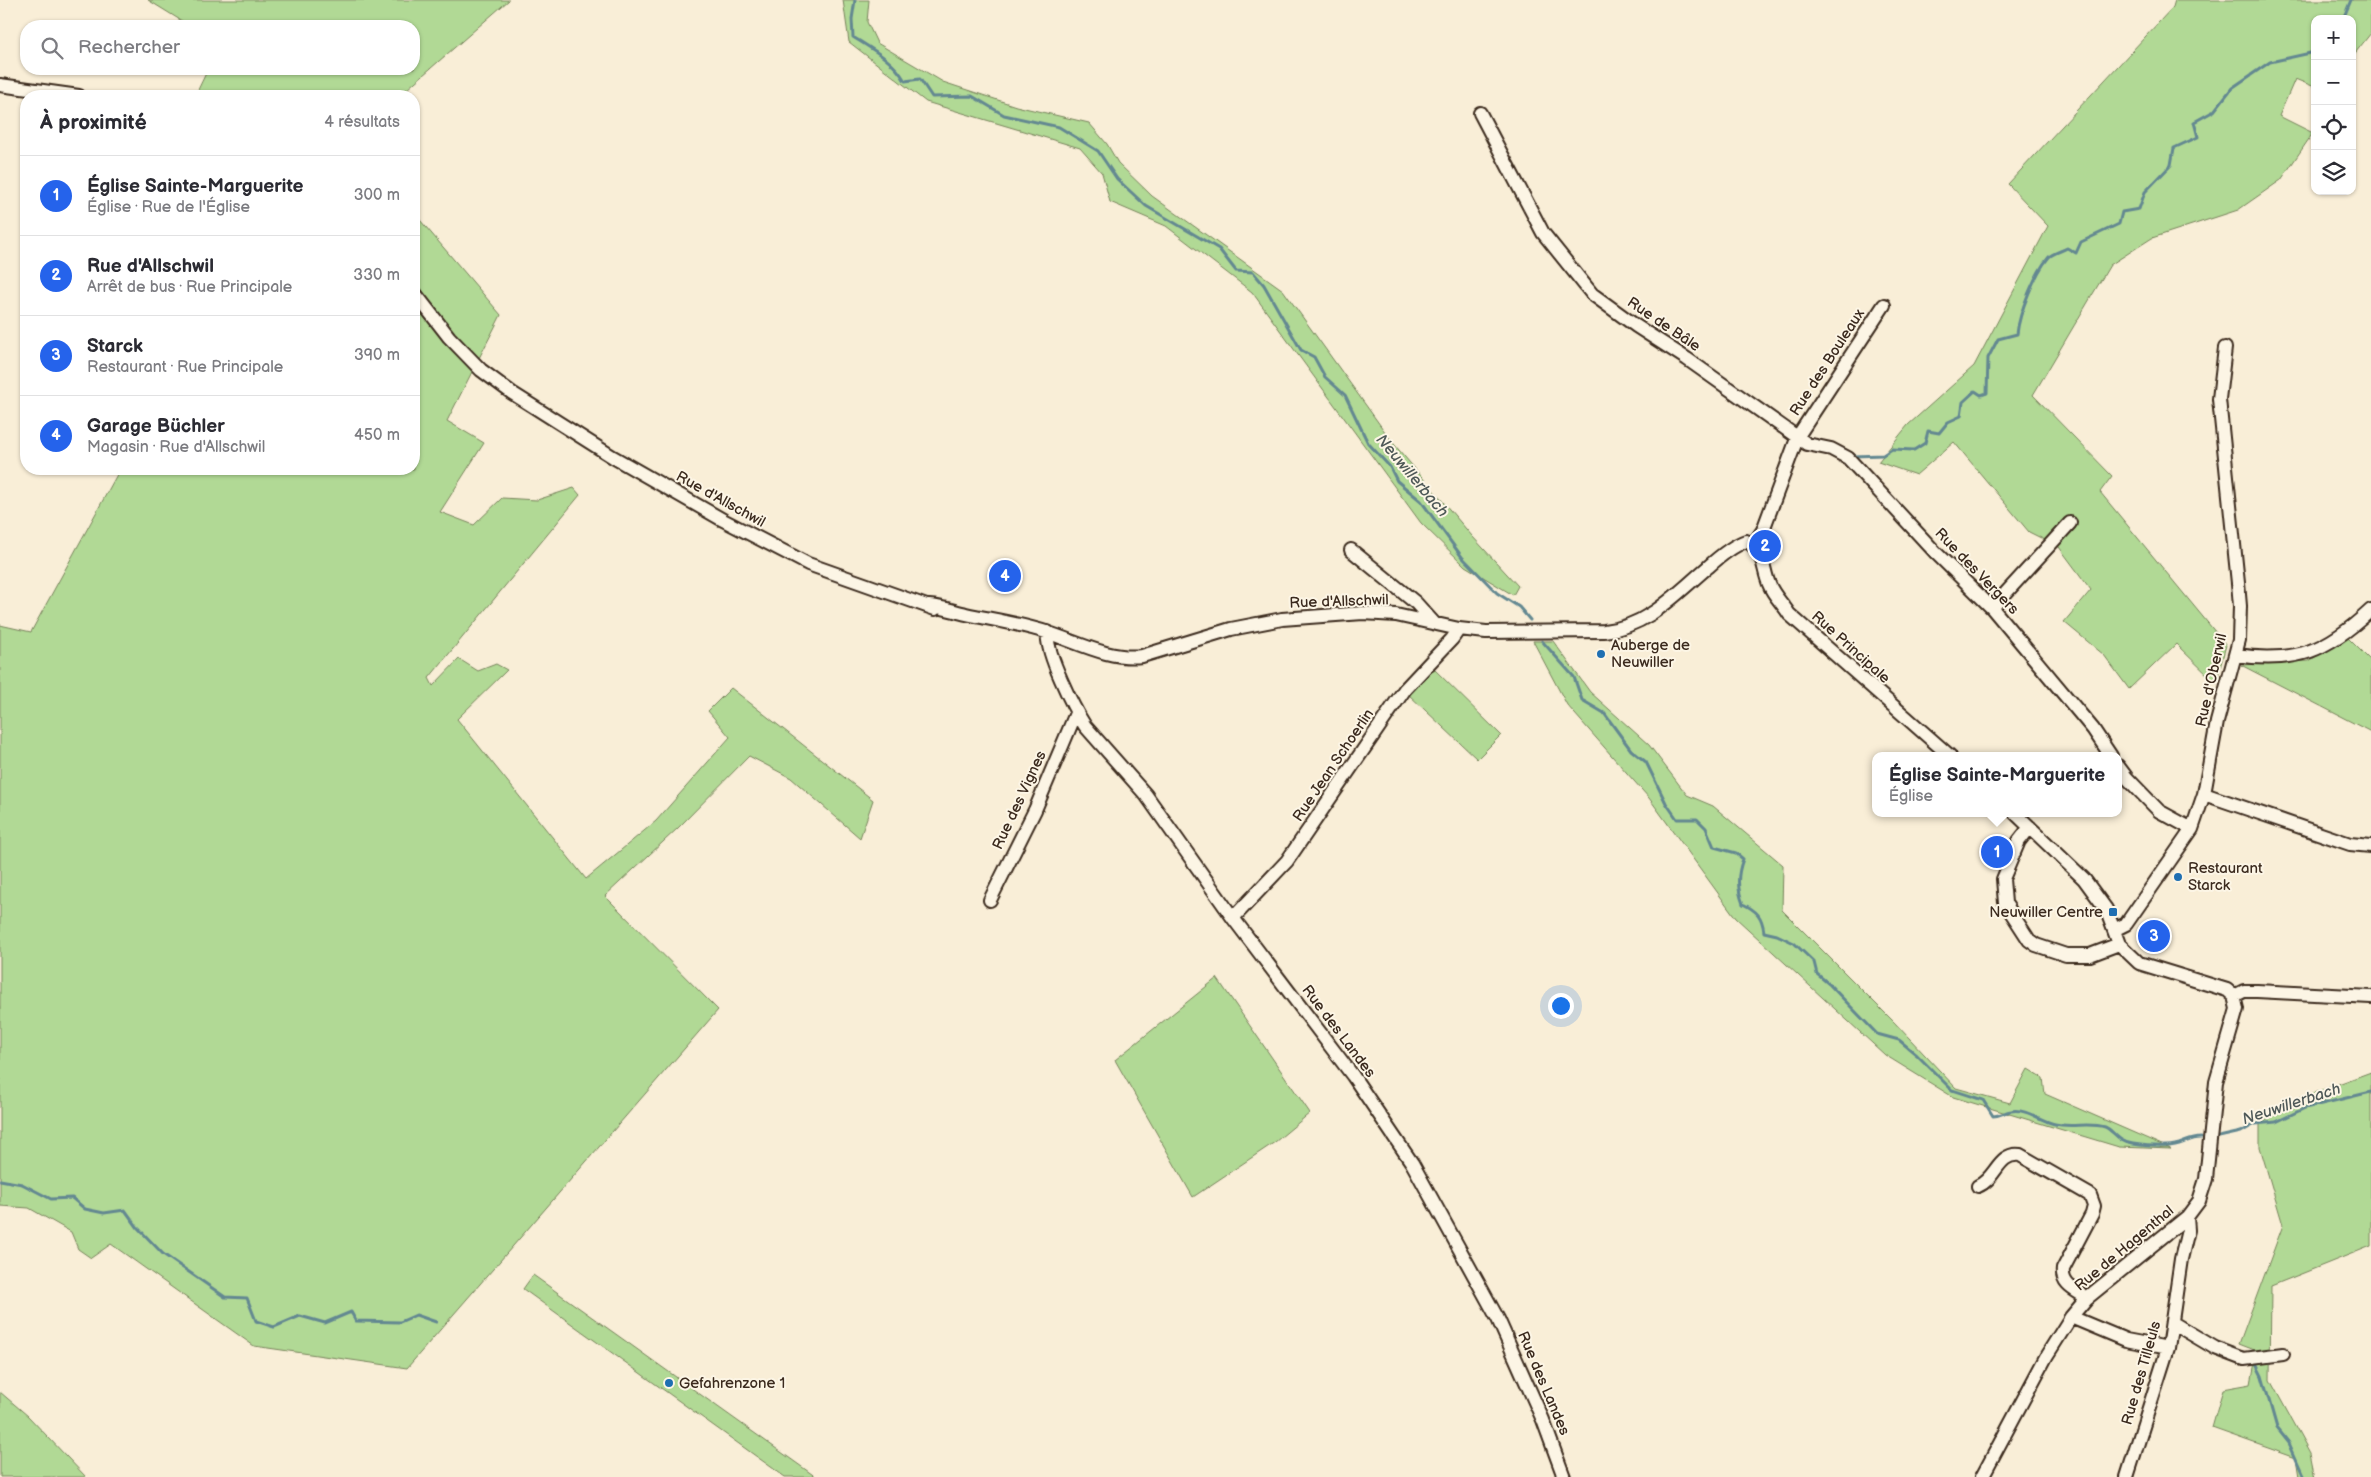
<!DOCTYPE html>
<html lang="fr">
<head>
<meta charset="utf-8">
<style>
  body { margin:0; font-family:"Balsamiq Sans",sans-serif; background:#f7f7f7; color:#2b2b33 }
  .controls { position:absolute; right:15px; top:15px; display:grid; overflow:hidden; border-radius:10px; box-shadow:0 1px 4px #0004 }
  .controls button { width:45px; height:45px; display:grid; place-items:center; padding:0; border:0; border-bottom:1px solid #e1e1e2; background:#fff; color:#2b2b33; font:25px sans-serif }
  .you { position:absolute; left:1560px; top:1005px; width:18px; height:18px; margin:-12px; border:4px solid #fff; border-radius:50%; background:#1a73e8; box-shadow:0 0 0 8px #1a73e833 }
  .badge { display:grid; place-items:center; width:32px; height:32px; border-radius:50%; background:#2563eb; color:#fff; font-size:16px; font-weight:700 }
  .pin { position:absolute; translate:-50% -50%; border:2px solid #fff; box-shadow:0 1px 5px #0006 }
  .popup { position:absolute; left:1872px; top:752px; width:250px; height:65px; box-sizing:border-box; display:grid; place-content:center; border-radius:10px; background:#fff; filter:drop-shadow(0 1px 4px #0005); font-size:16px; white-space:nowrap; color:#7c7c81 }
  .popup b { font-size:19px; color:#2b2b33 }
  .popup::after { content:''; position:absolute; left:50%; top:100%; margin-left:-10px; border:10px solid transparent; border-top-color:#fff }
  .list { margin:0; padding:0; list-style:none }
  h2 { display:flex; justify-content:space-between; align-items:center; height:65px; margin:0; padding:0 20px; font-size:21px }
  h2 small { font-size:16px; font-weight:400; color:#7c7c81 }
  .list li { display:grid; grid-template-columns:32px 1fr auto; gap:15px; align-items:center; box-sizing:border-box; height:80px; padding:0 20px; border-top:1px solid #e1e1e2 }
  .list b { display:block; font-size:19px; white-space:nowrap }
  .list p { margin:0; font-size:16px; white-space:nowrap; color:#7c7c81 }
  .list em { font-size:16px; font-style:normal; color:#7c7c81 }
  .icon { flex:none; width:28px; height:28px; fill:none; stroke:currentColor; stroke-width:2; stroke-linecap:round; stroke-linejoin:round }
  .map { position:relative; flex:none; width:2371px; height:1477px; overflow:hidden }
  .search { position:absolute; background:#fff; box-shadow:0 1px 4px #0004; left:20px; top:20px; width:400px; height:55px; display:flex; align-items:center; gap:12px; box-sizing:border-box; padding:0 18px; border-radius:20px; color:#7c7c81; font-size:19px }
  .panel { position:absolute; background:#fff; box-shadow:0 1px 4px #0004; left:20px; top:90px; width:400px; height:385px; border-radius:20px }
  .map>svg:first-child { display:block }
  .green { fill:#b1d995; stroke:#76825a }
  .lines { fill:none; stroke-linecap:round; stroke-linejoin:round }
  .stream { stroke:#638891; stroke-width:3 }
  .minor-casing { stroke:#3b2a1e; stroke-width:16 }
  .minor { stroke:#fcf5e5; stroke-width:12 }
  .poi-dot { fill:#1f6fb2; stroke:#fcf5e5; stroke-width:2 }
  .labels { text-anchor:middle; stroke-width:4; stroke-linejoin:round; paint-order:stroke }
  .street-label { font-size:15px; fill:#3b2a1e; stroke:#fcf5e5 }
  .poi-label { font-size:15px; fill:#3b2a1e; stroke:#fcf5e5; text-anchor:start }
  .water-label { font-size:16px; font-style:italic; fill:#4f5958; stroke:#fcf5e5 }
</style>
</head>
<body>
<div class="map">
<svg width="2371" height="1477" viewBox="0 0 2371 1477">
  <rect width="100%" height="100%" fill="#f9eed7"/>
  <filter id="ink" filterUnits="userSpaceOnUse"><feTurbulence type="fractalNoise" baseFrequency=".02" numOctaves="2"/><feDisplacementMap in="SourceGraphic" scale="10" xChannelSelector="R" yChannelSelector="G"/><feConvolveMatrix kernelMatrix="1 2 1 2 8 2 1 2 1" color-interpolation-filters="sRGB"/></filter>
  <g filter="url(#ink)">
    <!-- green -->
    <path class="green" d="M 148,0 L 509,0 L 399,96 L 195,96 L 208,69 L 414,69 L 414,26 L 190,26 Z
      M 843,0 L 869,0 L 867,22 L 877,43 L 943,82 L 1016,106 L 1089,123 L 1107,144 L 1118,163 L 1152,196 L 1283,290 L 1393,443 L 1472,536 L 1518,586 L 1513,595 L 1465,566 L 1421,523 L 1252,292 L 1166,226 L 1110,202 L 1102,173 L 1080,148 L 926,102 L 849,42 Z
      M 2175,0 L 2371,0 L 2371,33 L 2352,57 L 2352,19 L 2315,19 L 2315,87 L 2295,79 L 2279,116 L 2313,133 L 2281,180 L 2238,210 L 2152,238 L 2110,265 L 2033,395 L 2112,476 L 2100,492 L 2226,645 L 2216,683 L 2176,644 L 2129,689 L 2104,655 L 2064,622 L 2091,590 L 2059,547 L 2029,532 L 1954,442 L 1916,475 L 1878,462 L 1908,425 L 1974,366 L 2048,226 L 2008,184 L 2173,7 Z
      M 414,213 L 501,315 L 447,421 L 484,443 L 440,512 L 474,525 L 502,498 L 537,500 L 574,488 L 580,495 L 429,678 L 433,686 L 459,659 L 478,671 L 496,664 L 507,670 L 457,719 L 586,879 L 656,821 L 730,737 L 708,711 L 731,688 L 873,800 L 860,838 L 791,778 L 749,756 L 678,828 L 605,896 L 718,1010 L 407,1368 L 254,1346 L 111,1244 L 91,1258 L 78,1249 L 71,1232 L 29,1208 L 0,1206 L 0,625 L 31,632 L 120,469 L 414,469 Z
      M 2347,637 L 2371,661 L 2371,732 L 2241,665 L 2309,661 Z
      M 1533,641 L 1553,641 L 1590,692 L 1649,745 L 1687,795 L 1713,806 L 1783,865 L 1782,910 L 1894,1022 L 1956,1088 L 2010,1103 L 2028,1069 L 2043,1078 L 2045,1094 L 2171,1149 L 2119,1147 L 1953,1097 L 1885,1055 L 1736,918 L 1649,798 L 1567,705 Z
      M 1432,667 L 1501,735 L 1477,759 L 1408,694 Z
      M 1217,978 L 1310,1113 L 1275,1142 L 1193,1197 L 1115,1060 Z
      M 2371,1072 L 2371,1246 L 2271,1286 L 2270,1380 L 2310,1453 L 2315,1477 L 2299,1477 L 2296,1458 L 2212,1428 L 2223,1389 L 2251,1384 L 2257,1351 L 2239,1344 L 2283,1225 L 2260,1147 L 2260,1124 L 2300,1098 Z
      M 533,1275 L 816,1477 L 785,1477 L 523,1289 Z
      M 0,1392 L 28,1416 L 86,1477 L 0,1477 Z"/>
    <g class="lines">
      <!-- stream -->
      <path class="stream" d="M 855,0 L 852,19 L 853,37 C 872,49 894,61 905,81 L 920,79 L 932,97 L 972,96 L 1004,115 L 1059,127 L 1098,151 L 1117,179 L 1146,206 L 1219,249 L 1236,271 L 1253,272 L 1264,285 L 1301,350 L 1314,357 L 1325,377 L 1345,395 L 1368,443 L 1390,467 L 1397,481 L 1421,501 L 1462,557 L 1497,593 L 1519,607 L 1530,620
        M 2343,19 L 2351,0
        M 1853,456 L 1883,455 L 1892,449 L 1914,450 L 1925,443 L 1928,431 L 1939,433 L 1948,422 L 1961,416 L 1963,402 L 1975,391 L 1981,395 L 1987,393 L 1988,358 L 1998,339 L 2017,334 C 2019,313 2035,273 2049,257 C 2053,253 2062,251 2067,248 L 2076,253 L 2081,242 L 2119,224 L 2122,212 L 2139,209 L 2145,192 L 2171,165 L 2174,148 L 2198,137 L 2194,122 L 2214,111 L 2232,88 L 2270,62 L 2315,52
        M 1542,641 L 1574,677 L 1582,700 L 1604,713 L 1631,750 L 1646,762 L 1666,803 L 1677,819 L 1697,819 L 1706,828 L 1714,847 L 1736,853 L 1743,859 C 1737,875 1737,888 1743,904 C 1757,911 1762,916 1764,932 L 1777,935 L 1794,943 L 1814,962 L 1817,974 L 1829,984 L 1877,1034 L 1899,1040 L 1917,1055 L 1952,1090 L 1983,1100 L 1993,1116 C 2001,1116 2004,1112 2011,1111 C 2026,1108 2041,1121 2055,1124 C 2071,1128 2089,1122 2105,1127 C 2113,1130 2119,1143 2133,1144 C 2147,1146 2166,1148 2179,1144 C 2188,1141 2192,1138 2201,1138
        M 2219,1137 L 2241,1132 L 2255,1124 L 2276,1122 L 2305,1108 L 2371,1092
        M 0,1180 L 22,1184 L 51,1199 L 72,1198 L 85,1209 L 104,1213 L 125,1210 L 138,1228 L 163,1254 L 225,1297 L 247,1298 L 256,1321 L 274,1327 L 300,1316 L 325,1323 L 351,1312 L 356,1321 L 400,1322 L 416,1315 L 436,1322
        M 2256,1364 L 2262,1376 L 2277,1428 L 2289,1443 L 2304,1477"/>
      <!-- minor casing -->
      <g class="minor-casing">
        <path id="minor" d="M 0,85 L 79,96
          M 1480,113 L 1543,233 L 1592,294 L 1636,326 L 1687,359 L 1807,444 L 1831,449 L 1848,458 L 1936,553 L 1992,608 L 2093,729 L 2111,756
          M 414,292 L 449,337 L 481,370 L 512,393 L 613,457 L 723,520 L 808,564 L 935,609
          M 1754,544 L 1763,530 L 1798,436 L 1884,305
          M 1351,550 L 1416,603 L 1434,623
          M 929,606 C 943,607 953,611 966,614 C 994,620 1022,624 1049,633 C 1079,643 1110,660 1142,656 L 1231,629 L 1282,619 L 1363,613 L 1396,615 L 1459,629 L 1486,632 L 1604,631 C 1647,627 1676,594 1708,567 C 1720,556 1732,546 1746,541 C 1765,550 1762,568 1769,584 C 1773,595 1783,604 1789,614 L 1950,756
          M 1992,608 L 2070,523
          M 1048,632 C 1044,650 1074,709 1085,726 L 1146,795 L 1233,918 L 1353,1076 L 1412,1163 L 1498,1319 L 1543,1420 L 1564,1477
          M 2236,655 C 2296,664 2327,651 2371,610
          M 2118,766 L 2127,778 L 2159,811 L 2192,829
          M 2204,794 L 2350,844 L 2371,846
          M 2030,827 L 2019,841 L 2003,879 L 2005,903 L 2029,940 L 2036,945 L 2066,955 L 2090,955 L 2119,944
          M 990,900 L 1035,810 L 1076,713
          M 1233,918 L 1287,861 L 1405,689 L 1452,639 L 1459,629
          M 2114,930 L 2126,924 L 2192,829 L 2204,794 L 2217,722 L 2239,640 L 2240,606 L 2238,583 L 2219,399 L 2225,348
          M 2234,996 L 2244,991 L 2257,991 L 2371,997
          M 1978,1186 C 1996,1179 1998,1152 2020,1155 L 2090,1195 L 2094,1206 L 2092,1214 L 2063,1269 C 2061,1285 2075,1290 2087,1298
          M 2071,1317 L 2126,1340 L 2168,1348
          M 2173,1323 L 2215,1348 L 2244,1359 L 2283,1354
          M 1982,1477 L 2047,1355 L 2071,1317 L 2087,1298 L 2187,1217 L 2199,1201 L 2206,1179 L 2216,1082 L 2237,1009 L 2234,996 L 2227,990 L 2139,963 L 2119,944 L 2106,909 L 2084,879 L 2015,813
          M 2127,1477 L 2168,1348 L 2181,1259 L 2188,1230 L 2187,1217"/>
      </g>
      <!-- minor -->
      <use href="#minor" class="minor"/>
    </g>
  </g>
  <!-- markers -->
  <g class="poi-dot">
    <circle cx="1601" cy="654" r="5"/>
    <circle cx="2178" cy="877" r="5"/>
    <rect x="2108" y="907" width="10" height="10" rx="2.5"/>
    <circle cx="669" cy="1383" r="5"/>
  </g>
  <g class="labels">
    <!-- street labels -->
    <g class="street-label">
      <text transform="translate(1664 324) rotate(34)" y="5">Rue de Bâle</text>
      <text transform="translate(1827 362) rotate(-57)" y="5">Rue des Bouleaux</text>
      <text transform="translate(721 499) rotate(29)" y="5">Rue d'Allschwil</text>
      <text transform="translate(1977 571) rotate(46)" y="5">Rue des Vergers</text>
      <text transform="translate(1339 601) rotate(-2)" y="5">Rue d'Allschwil</text>
      <text transform="translate(1851 647) rotate(42)" y="5">Rue Principale</text>
      <text transform="translate(2211 680) rotate(-77)" y="5">Rue d'Oberwil</text>
      <text transform="translate(1333 765) rotate(-56)" y="5">Rue Jean Schoerlin</text>
      <text transform="translate(1019 800) rotate(-65)" y="5">Rue des Vignes</text>
      <text transform="translate(1339 1031) rotate(53)" y="5">Rue des Landes</text>
      <text transform="translate(2124 1248) rotate(-40)" y="5">Rue de Hagenthal</text>
      <text transform="translate(2141 1373) rotate(-74)" y="5">Rue des Tilleuls</text>
      <text transform="translate(1544 1383) rotate(67)" y="5">Rue des Landes</text>
    </g>
    <!-- poi labels -->
    <g class="poi-label">
      <text x="1611" y="650">Auberge de<tspan x="1611" dy="17">Neuwiller</tspan></text>
      <text x="2188" y="873">Restaurant<tspan x="2188" dy="17">Starck</tspan></text>
      <text x="2103" y="917" text-anchor="end">Neuwiller Centre</text>
      <text x="679" y="1388">Gefahrenzone 1</text>
    </g>
    <!-- water labels -->
    <g class="water-label">
      <text transform="translate(1413 475) rotate(50)" y="6">Neuwillerbach</text>
      <text transform="translate(2291 1103) rotate(-18)" y="6">Neuwillerbach</text>
    </g>
  </g>
</svg>
<div class="controls">
<button>+</button>
<button>−</button>
<button><svg class="icon" aria-label="locate" viewBox="0 0 24 24"><circle cx="12" cy="12" r="6"/><path d="M12 2v4M12 18v4M2 12h4M18 12h4"/></svg></button>
<button><svg class="icon" aria-label="layers" viewBox="0 0 24 24"><path d="M12 4l9 5-9 5-9-5zM3 14l9 5 9-5"/></svg></button>
</div>
<div class="you"></div>
<div class="pin badge" style="left:1997px;top:852px">1</div>
<div class="popup"><b>Église Sainte-Marguerite</b>Église</div>
<div class="pin badge" style="left:1765px;top:546px">2</div>
<div class="pin badge" style="left:2154px;top:936px">3</div>
<div class="pin badge" style="left:1005px;top:576px">4</div>
<div class="search"><svg class="icon" aria-label="search" viewBox="0 0 24 24"><circle cx="10" cy="10" r="6"/><path d="M15 15l6 6"/></svg>Rechercher</div>
<section class="panel">
<h2>À proximité<small>4 résultats</small></h2>
<ul class="list">
<li><span class="badge">1</span><div><b>Église Sainte-Marguerite</b><p>Église · Rue de l'Église</p></div><em>300 m</em></li>
<li><span class="badge">2</span><div><b>Rue d'Allschwil</b><p>Arrêt de bus · Rue Principale</p></div><em>330 m</em></li>
<li><span class="badge">3</span><div><b>Starck</b><p>Restaurant · Rue Principale</p></div><em>390 m</em></li>
<li><span class="badge">4</span><div><b>Garage Büchler</b><p>Magasin · Rue d'Allschwil</p></div><em>450 m</em></li>
</ul>
</section>
</div>
</body>
</html>
